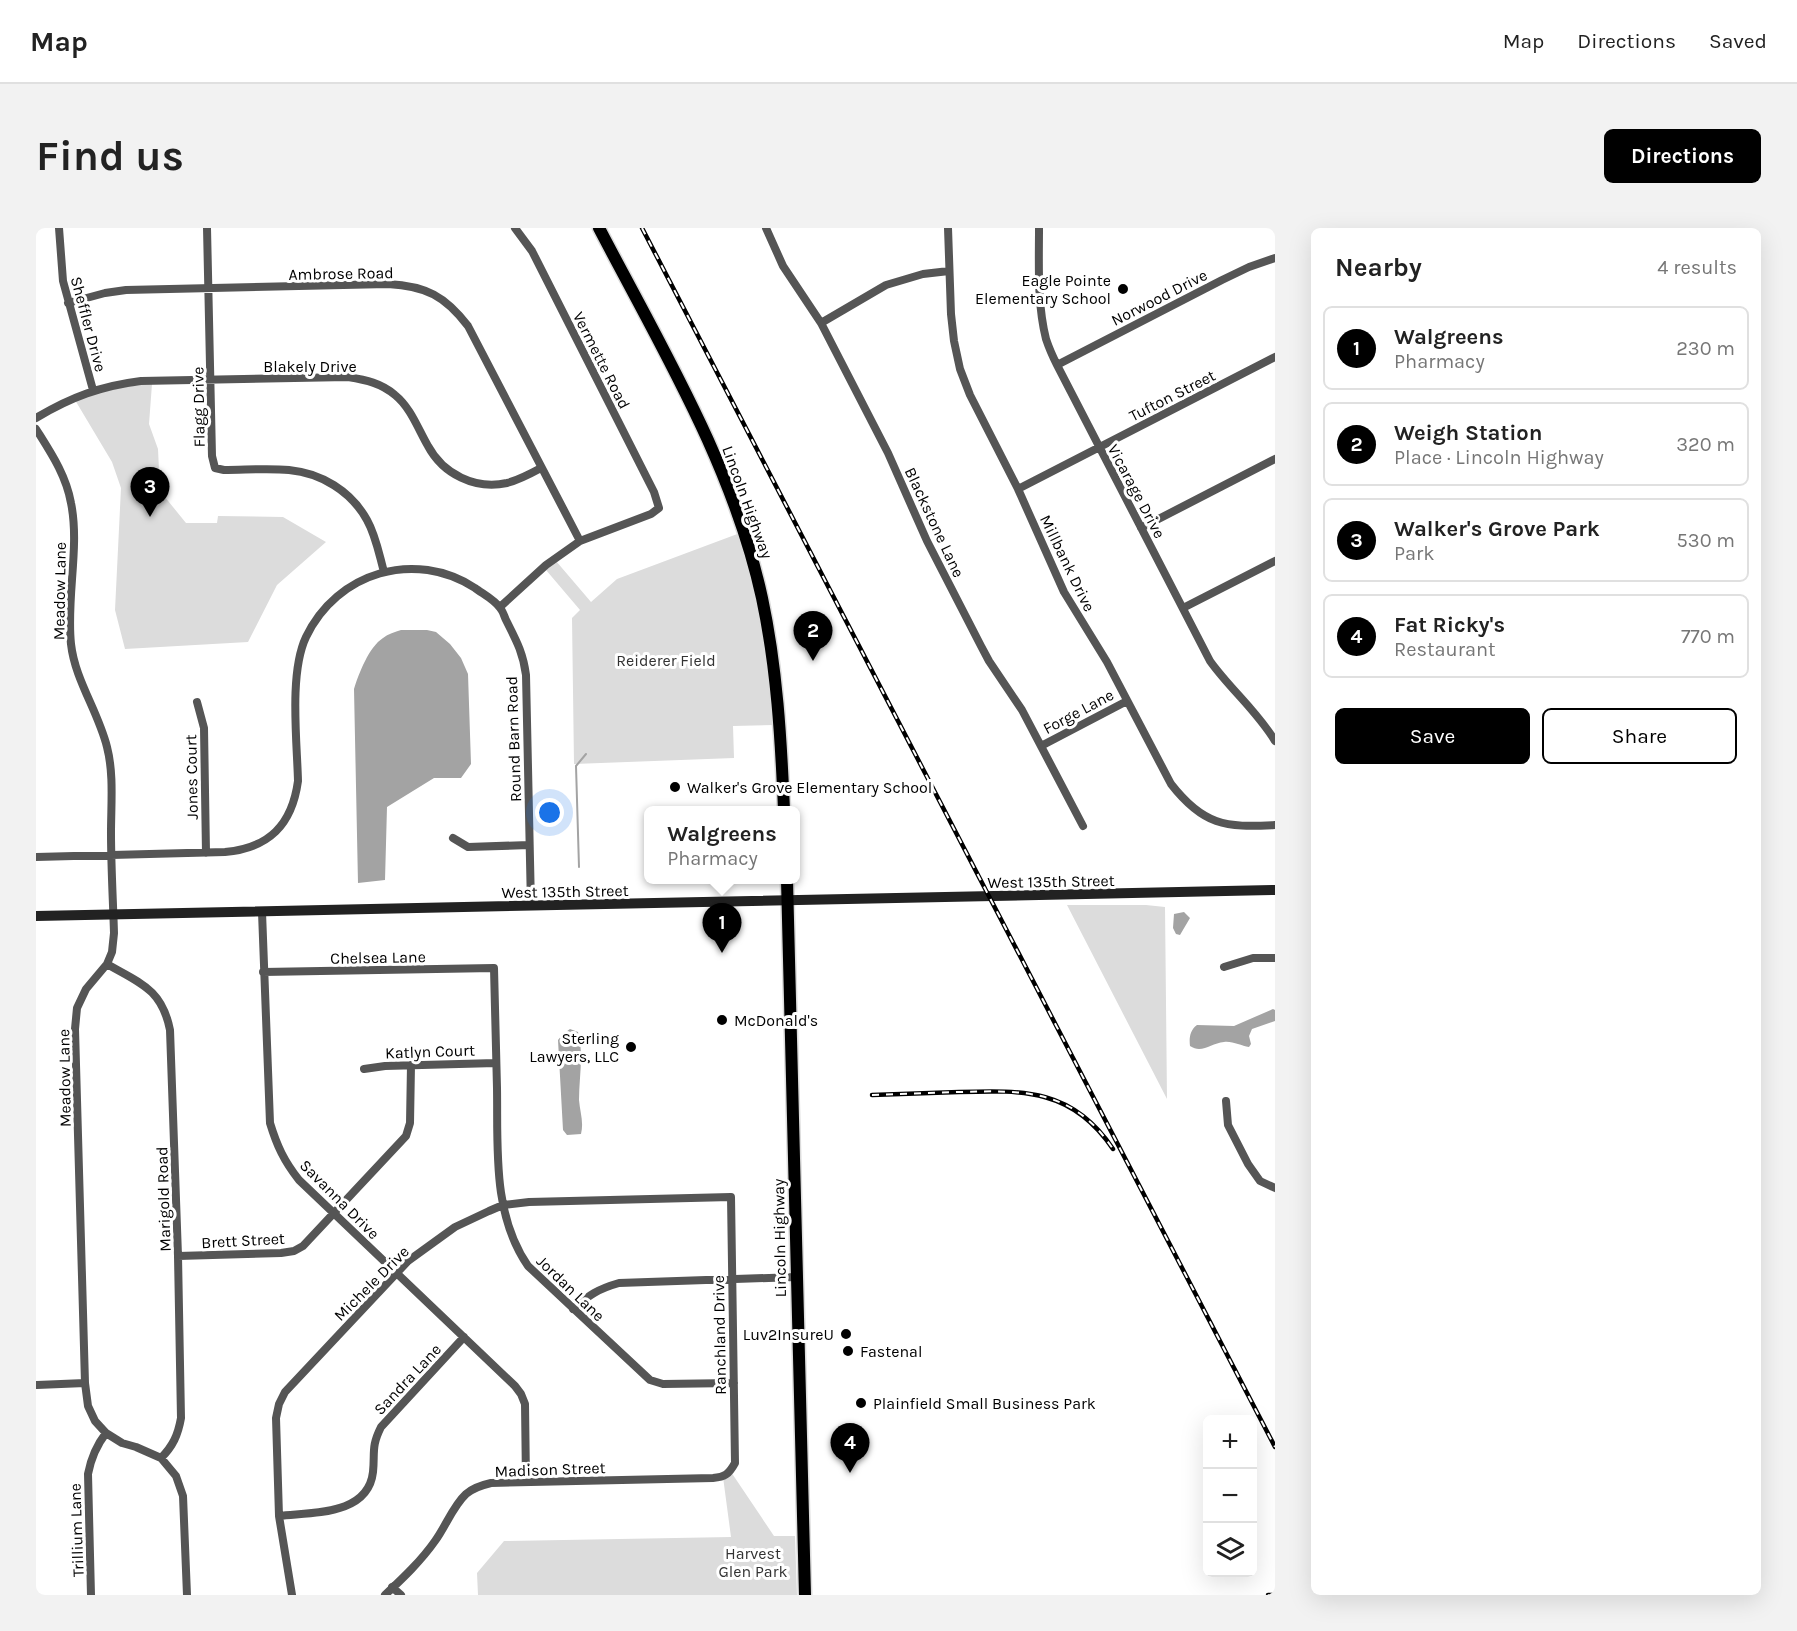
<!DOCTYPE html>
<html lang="en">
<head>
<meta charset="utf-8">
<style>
  body { margin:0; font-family:Karla,sans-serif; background:#f2f2f2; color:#222 }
  .controls { position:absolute; right:18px; bottom:18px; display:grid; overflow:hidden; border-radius:9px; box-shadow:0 6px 24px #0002 }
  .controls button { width:54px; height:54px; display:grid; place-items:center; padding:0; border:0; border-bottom:2px solid #e0e0e0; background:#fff; color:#222; font:30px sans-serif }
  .you { position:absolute; left:514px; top:585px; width:21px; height:21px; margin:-15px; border:4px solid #fff; border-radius:50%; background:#1a73e8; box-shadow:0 0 0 9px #1a73e833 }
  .badge { display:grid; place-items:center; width:39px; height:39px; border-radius:50%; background:#000; color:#fff; font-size:20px; font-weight:700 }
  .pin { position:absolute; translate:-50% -50px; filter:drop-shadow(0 2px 3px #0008) }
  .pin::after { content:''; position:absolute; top:32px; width:21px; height:18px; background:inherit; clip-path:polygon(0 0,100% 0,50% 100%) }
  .popup { position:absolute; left:608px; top:578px; width:156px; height:78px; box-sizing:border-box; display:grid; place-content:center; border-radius:9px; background:#fff; filter:drop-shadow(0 2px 4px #0005); font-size:20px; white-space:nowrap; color:#767676 }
  .popup b { font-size:22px; color:#222 }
  .popup::after { content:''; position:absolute; left:50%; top:100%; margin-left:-12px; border:12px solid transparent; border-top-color:#fff }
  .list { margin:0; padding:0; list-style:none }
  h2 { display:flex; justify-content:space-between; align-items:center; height:78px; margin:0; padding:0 24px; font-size:26px }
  h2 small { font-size:20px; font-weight:400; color:#767676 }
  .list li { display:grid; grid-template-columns:39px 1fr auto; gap:18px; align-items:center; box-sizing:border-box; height:84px; margin:0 12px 12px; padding:0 12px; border:2px solid #e0e0e0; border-radius:9px }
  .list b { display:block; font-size:22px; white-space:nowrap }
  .list p { margin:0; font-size:20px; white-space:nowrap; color:#767676 }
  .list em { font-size:20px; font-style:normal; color:#767676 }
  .actions { display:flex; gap:12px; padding:18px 24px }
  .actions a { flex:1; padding:14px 0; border:2px solid #000; border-radius:9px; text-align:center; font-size:21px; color:#000 }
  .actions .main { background:#000; color:#fff }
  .icon { flex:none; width:33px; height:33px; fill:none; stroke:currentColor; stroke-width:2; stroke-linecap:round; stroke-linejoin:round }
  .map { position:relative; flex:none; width:1239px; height:1367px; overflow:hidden; border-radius:9px }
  header { display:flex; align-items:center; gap:36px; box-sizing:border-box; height:84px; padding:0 30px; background:#fff; border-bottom:2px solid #e0e0e0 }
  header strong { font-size:28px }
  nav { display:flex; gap:33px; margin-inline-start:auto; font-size:21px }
  .intro { display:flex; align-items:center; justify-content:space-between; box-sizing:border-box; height:144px; padding:0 36px }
  h1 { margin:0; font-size:42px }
  .button { padding:15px 27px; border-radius:9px; background:#000; color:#fff; font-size:21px; font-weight:700 }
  main { display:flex; gap:36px; padding:0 36px }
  aside { flex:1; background:#fff; border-radius:9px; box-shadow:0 6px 24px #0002 }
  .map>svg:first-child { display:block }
  .green { fill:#dcdcdc }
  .water { fill:#a3a3a3 }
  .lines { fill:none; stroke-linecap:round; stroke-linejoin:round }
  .stream { stroke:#a3a3a3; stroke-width:2 }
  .primary-casing { stroke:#dbdbdb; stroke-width:15 }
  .street { stroke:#555; stroke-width:8 }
  .secondary { stroke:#222; stroke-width:10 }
  .primary { stroke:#000; stroke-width:12 }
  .rail-casing { stroke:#000; stroke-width:4.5 }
  .rail { stroke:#fff; stroke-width:2; stroke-dasharray:7; stroke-linecap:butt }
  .poi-dot { fill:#000; stroke:#fff; stroke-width:2 }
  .labels { text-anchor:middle; stroke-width:6; stroke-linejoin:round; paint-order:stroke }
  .street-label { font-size:16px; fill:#000; stroke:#fff }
  .poi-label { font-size:16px; fill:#000; stroke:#fff; text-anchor:start }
  .park-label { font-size:16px; fill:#333; stroke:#fff }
</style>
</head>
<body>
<header>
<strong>Map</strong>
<nav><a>Map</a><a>Directions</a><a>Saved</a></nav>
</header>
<div class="intro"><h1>Find us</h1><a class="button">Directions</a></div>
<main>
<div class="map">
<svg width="1239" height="1367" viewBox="0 0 1239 1367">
  <rect width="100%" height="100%" fill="#fff"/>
  <!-- green -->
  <path class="green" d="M 116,156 L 113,196 L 122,221 L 124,263 L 150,295 L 181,295 L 182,288 L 247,289 L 290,314 L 241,357 L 212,414 L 89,421 L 79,382 L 85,260 L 76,234 L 39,172 C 64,163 90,158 116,156 Z
    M 704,305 L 723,381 L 737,459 L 738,497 L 697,498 L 698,530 L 538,536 L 536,390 L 544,382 L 510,342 L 520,333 L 555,374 L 581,351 Z
    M 1031,677 L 1110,677 L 1129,679 L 1131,871 Z
    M 695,1244 L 738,1308 L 759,1308 L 761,1367 L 442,1367 L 441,1345 L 468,1313 L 695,1309 L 687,1249 Z"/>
  <!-- water -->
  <path class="water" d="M 365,402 L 391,402 L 400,404 L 414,416 L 425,430 L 432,446 L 435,536 L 425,550 L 398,550 L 351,579 L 349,652 L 322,655 L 318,461 C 323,445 333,419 347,410 C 352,406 359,404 365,402 Z
    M 1148,684 L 1154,690 L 1144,707 L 1140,706 L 1137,700 L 1138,686 Z
    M 1237,781 L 1239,782 L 1239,793 L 1216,801 L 1213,808 L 1215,816 L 1213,819 C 1205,818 1197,813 1188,814 C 1175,815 1166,826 1154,818 C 1153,810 1154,802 1161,797 L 1198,798 Z
    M 534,801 L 542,804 C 548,827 543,849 543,872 C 544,884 548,894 545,906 L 531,907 L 527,902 L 522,812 L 527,806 Z"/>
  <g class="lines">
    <!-- stream -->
    <path class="stream" d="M 543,639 L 540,538 L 550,526"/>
    <!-- primary casing -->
    <g class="primary-casing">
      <path id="primary" d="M 563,0 C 625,119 697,237 726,370 C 741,440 745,511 748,582
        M 751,652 L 769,1367"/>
    </g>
    <!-- street -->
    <path class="street" d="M 23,0 L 27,53 L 57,162
      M 171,0 L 176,228 L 179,240 L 188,242 C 209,242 232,240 253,242 C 285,245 315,263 331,292 C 340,308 343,326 348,344
      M 730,0 L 747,38 L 785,95 L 852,225 L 891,313 L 945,418 L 953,433 L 986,482 L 1047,598
      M 912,0 L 915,86 L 918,113 L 924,141 L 934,167 L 982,261 L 1028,364 L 1071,434 L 1135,556 C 1167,597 1189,600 1239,597
      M 1003,0 C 1003,37 1001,75 1010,111 C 1013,120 1017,129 1021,137 L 1174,433 C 1194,461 1221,483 1239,513
      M 32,75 L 69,65 L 90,62 L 352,56 C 390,58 409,68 432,98 L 544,313
      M 785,95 L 850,57 L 887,46 L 913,43
      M 1021,137 L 1186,52 L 1213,39 L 1239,30
      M 0,190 C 35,169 65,158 105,153 L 312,149 C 330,152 345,155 359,167 C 375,180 382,201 392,218 C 407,246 439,262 471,255 C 483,252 494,246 505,240
      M 0,201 C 15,225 30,247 35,275 C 44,319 30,370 35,416 C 39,452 62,483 71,519 C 78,546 75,576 75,605 C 75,638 77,672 78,705 L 76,724 L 71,736 L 50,761 L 41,780 L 39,801 L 49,1155 L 52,1178 L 59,1193 L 70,1205 L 86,1215 L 100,1219 L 125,1230 L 140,1248 L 147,1268 L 151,1367
      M 982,261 L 1239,129
      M 1105,300 L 1239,231
      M 464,379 L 510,337 L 544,313 L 615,286 L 623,280 L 618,264 L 496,23 L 479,0
      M 1147,380 L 1239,333
      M 161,474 L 168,500 L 170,625
      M 1005,518 L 1091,473
      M 417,610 L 432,619 L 493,617
      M 0,629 L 189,624 C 233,620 256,597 262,553 C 261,513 253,445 270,409 C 301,344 379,321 439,360 C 447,366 459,372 464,380 C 467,383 468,388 470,392 C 480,412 487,424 490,447 L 495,678
      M 226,684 L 234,895 C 241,918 248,933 263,952 L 479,1158 L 485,1166 L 489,1176 L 490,1254
      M 71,736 C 104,755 126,761 134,802 L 142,1028 L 145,1190 C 142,1207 137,1218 125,1230
      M 1188,739 L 1217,730 L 1239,730
      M 227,744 L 458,740 C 459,780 460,820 461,860 C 462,919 456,986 492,1038 L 614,1152 L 627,1156 L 698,1155
      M 328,841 L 349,838 L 460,835
      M 1190,873 L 1192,897 L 1212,936 L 1224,953 L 1239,960
      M 142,1028 L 245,1025 L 258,1023 L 267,1018 L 370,908 L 374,895 L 375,837
      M 537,1081 C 553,1067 562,1061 583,1055 L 760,1049
      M 1,1157 L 49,1155
      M 243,1288 C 275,1284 332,1288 337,1244 C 339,1224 335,1219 345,1199 L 428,1109
      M 356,1359 L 365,1367
      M 55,1367 L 52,1246 C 55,1230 60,1218 70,1205
      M 256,1367 L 243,1288 L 240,1190 L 243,1176 L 249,1164 L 372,1033 L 419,999 L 453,983 L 467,977 L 493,974 L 695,969 L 699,1235 C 693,1246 689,1249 677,1250 L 455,1255 C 446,1257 437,1260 430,1266 C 417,1278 410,1298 399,1313 C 385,1333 367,1350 349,1367"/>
    <!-- secondary -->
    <path class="secondary" d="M 0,688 L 1239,662"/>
    <!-- primary -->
    <use href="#primary" class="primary"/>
    <!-- rail casing -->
    <g class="rail-casing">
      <path id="rail" d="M 606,0 L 1239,1219
        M 836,867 C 865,866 894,865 923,864 C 988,862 1037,861 1077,921
        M 1232,1367 L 1239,1367"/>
    </g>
    <!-- rail -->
    <use href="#rail" class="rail"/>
  </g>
  <!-- markers -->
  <g class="poi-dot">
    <circle cx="1087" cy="61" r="6"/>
    <circle cx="639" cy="559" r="6"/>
    <circle cx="686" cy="792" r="6"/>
    <circle cx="595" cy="819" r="6"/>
    <circle cx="810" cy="1106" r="6"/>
    <circle cx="812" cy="1123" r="6"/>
    <circle cx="825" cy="1175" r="6"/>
  </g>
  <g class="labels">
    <!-- street labels -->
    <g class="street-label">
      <text transform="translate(305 45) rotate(-1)" y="6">Ambrose Road</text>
      <text transform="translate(1123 69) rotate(-27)" y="6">Norwood Drive</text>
      <text transform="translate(53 96) rotate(75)" y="6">Sheffler Drive</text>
      <text transform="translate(566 132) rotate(63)" y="6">Vermette Road</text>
      <text x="274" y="144">Blakely Drive</text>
      <text transform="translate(1136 167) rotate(-27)" y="6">Tufton Street</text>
      <text transform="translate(162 179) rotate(-91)" y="6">Flagg Drive</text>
      <text transform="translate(1101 263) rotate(62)" y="6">Vicarage Drive</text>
      <text transform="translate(712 274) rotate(70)" y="6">Lincoln Highway</text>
      <text transform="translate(899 294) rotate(65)" y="6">Blackstone Lane</text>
      <text transform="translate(1032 335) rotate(64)" y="6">Millbank Drive</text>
      <text transform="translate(23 363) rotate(-89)" y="6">Meadow Lane</text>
      <text transform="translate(1042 483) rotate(-28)" y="6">Forge Lane</text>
      <text transform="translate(477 511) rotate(-92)" y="6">Round Barn Road</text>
      <text transform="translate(155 549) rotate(-91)" y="6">Jones Court</text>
      <text transform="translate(1015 653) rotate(-1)" y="6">West 135th Street</text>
      <text transform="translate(529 663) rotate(-1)" y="6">West 135th Street</text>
      <text transform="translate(342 729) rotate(-1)" y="6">Chelsea Lane</text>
      <text transform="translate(394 823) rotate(-2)" y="6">Katlyn Court</text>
      <text transform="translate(28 850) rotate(-91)" y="6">Meadow Lane</text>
      <text transform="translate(127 971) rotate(-92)" y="6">Marigold Road</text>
      <text transform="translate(304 971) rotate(45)" y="6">Savanna Drive</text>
      <text transform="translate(743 1010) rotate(-91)" y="6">Lincoln Highway</text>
      <text transform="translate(207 1012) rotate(-3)" y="6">Brett Street</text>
      <text transform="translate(335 1055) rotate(-45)" y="6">Michele Drive</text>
      <text transform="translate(535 1060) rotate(44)" y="6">Jordan Lane</text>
      <text transform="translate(683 1107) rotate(-91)" y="6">Ranchland Drive</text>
      <text transform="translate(371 1151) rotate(-47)" y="6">Sandra Lane</text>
      <text transform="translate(514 1241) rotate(-2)" y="6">Madison Street</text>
      <text transform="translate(40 1302) rotate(-92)" y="6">Trillium Lane</text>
    </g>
    <!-- poi labels -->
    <g class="poi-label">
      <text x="1075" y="58" text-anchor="end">Eagle Pointe<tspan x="1075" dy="18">Elementary School</tspan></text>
      <text x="651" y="565">Walker's Grove Elementary School</text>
      <text x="698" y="798">McDonald's</text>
      <text x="583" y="816" text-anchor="end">Sterling<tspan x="583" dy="18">Lawyers, LLC</tspan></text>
      <text x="798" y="1112" text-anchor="end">Luv2InsureU</text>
      <text x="824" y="1129">Fastenal</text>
      <text x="837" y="1181">Plainfield Small Business Park</text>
    </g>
    <!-- park labels -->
    <g class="park-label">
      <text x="630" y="438">Reiderer Field</text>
      <text x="717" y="1331">Harvest<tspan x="717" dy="18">Glen Park</tspan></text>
    </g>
  </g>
</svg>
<div class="controls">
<button>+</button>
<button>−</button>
<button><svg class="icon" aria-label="layers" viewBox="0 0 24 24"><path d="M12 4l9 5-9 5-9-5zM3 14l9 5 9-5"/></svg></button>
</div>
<div class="you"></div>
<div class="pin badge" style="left:686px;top:725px">1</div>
<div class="popup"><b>Walgreens</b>Pharmacy</div>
<div class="pin badge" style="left:777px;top:433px">2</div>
<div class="pin badge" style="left:114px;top:289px">3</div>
<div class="pin badge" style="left:814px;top:1245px">4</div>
</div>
<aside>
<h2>Nearby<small>4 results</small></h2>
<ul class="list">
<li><span class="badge">1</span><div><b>Walgreens</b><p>Pharmacy</p></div><em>230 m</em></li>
<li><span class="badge">2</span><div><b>Weigh Station</b><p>Place · Lincoln Highway</p></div><em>320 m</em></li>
<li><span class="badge">3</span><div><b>Walker's Grove Park</b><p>Park</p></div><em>530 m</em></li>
<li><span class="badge">4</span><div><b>Fat Ricky's</b><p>Restaurant</p></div><em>770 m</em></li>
</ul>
<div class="actions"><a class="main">Save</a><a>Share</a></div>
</aside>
</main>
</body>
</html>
